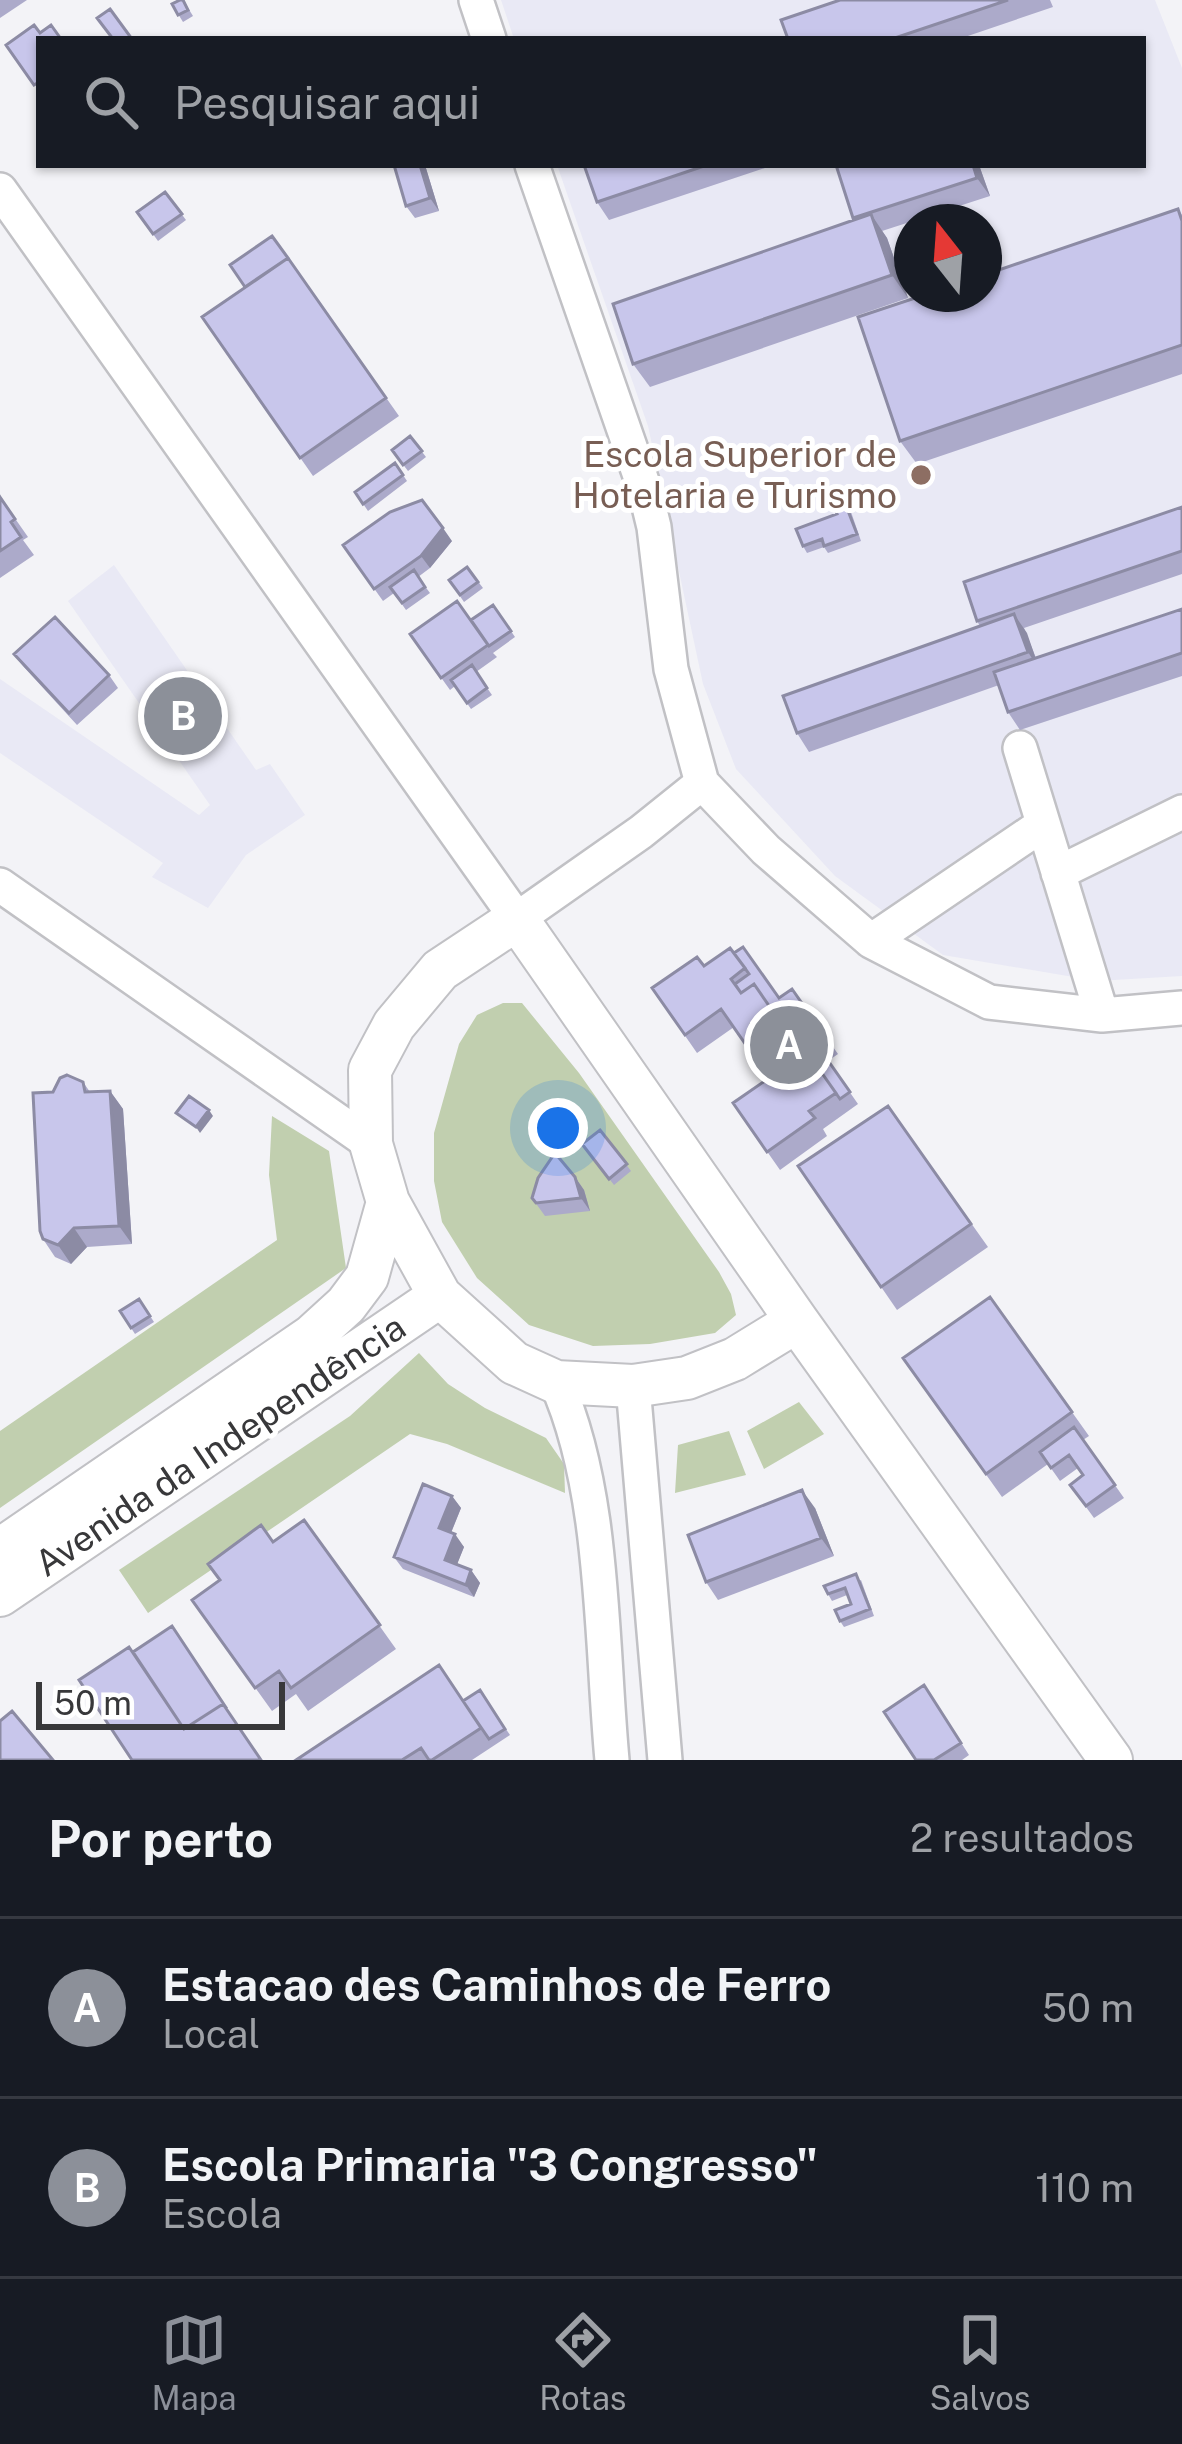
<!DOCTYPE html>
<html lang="pt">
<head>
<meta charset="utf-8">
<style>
  body { margin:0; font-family:"Public Sans",sans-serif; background:#20242c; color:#f1f3f6 }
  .compass { position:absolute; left:894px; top:204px; width:108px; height:108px; border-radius:50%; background:#171b24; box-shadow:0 3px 9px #0004; rotate:343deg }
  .scale { position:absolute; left:36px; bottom:30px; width:249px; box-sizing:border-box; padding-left:12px; border:6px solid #38383a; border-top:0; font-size:33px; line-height:42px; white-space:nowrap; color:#38383a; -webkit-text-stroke:9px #fff; paint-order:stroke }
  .you { position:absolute; left:558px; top:1128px; width:42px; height:42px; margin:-30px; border:9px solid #fff; border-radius:50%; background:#1a73e8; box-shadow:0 0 0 18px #1a73e833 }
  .badge { display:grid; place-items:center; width:78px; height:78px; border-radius:50%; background:#8c9099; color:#fff; font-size:39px; font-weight:700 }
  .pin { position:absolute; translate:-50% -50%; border:6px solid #fff; box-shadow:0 3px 12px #0006 }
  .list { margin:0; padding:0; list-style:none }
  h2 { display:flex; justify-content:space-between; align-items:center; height:156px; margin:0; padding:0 48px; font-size:51px }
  h2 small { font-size:39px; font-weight:400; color:#9ea1a6 }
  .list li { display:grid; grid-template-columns:78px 1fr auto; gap:36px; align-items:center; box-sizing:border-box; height:180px; padding:0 48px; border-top:3px solid #363941 }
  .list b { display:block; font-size:45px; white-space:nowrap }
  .list p { margin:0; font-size:39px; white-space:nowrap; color:#9ea1a6 }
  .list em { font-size:39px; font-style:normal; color:#9ea1a6 }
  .icon { flex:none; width:66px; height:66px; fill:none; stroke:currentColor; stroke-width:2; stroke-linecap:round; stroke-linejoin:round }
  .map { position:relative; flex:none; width:1182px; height:1760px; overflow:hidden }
  .search { position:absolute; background:#171b24; box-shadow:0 3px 9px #0004; left:36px; right:36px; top:36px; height:132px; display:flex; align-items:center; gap:30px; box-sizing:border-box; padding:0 42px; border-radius:0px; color:#9ea1a6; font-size:45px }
  .sheet { height:516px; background:#171b24 }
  nav { display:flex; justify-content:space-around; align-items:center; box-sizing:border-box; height:168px; border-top:3px solid #363941; background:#171b24; font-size:33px; color:#9ea1a6 }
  nav a { display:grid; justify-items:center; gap:6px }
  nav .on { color:#8c9099 }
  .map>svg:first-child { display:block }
  .built { fill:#e9e9f5; fill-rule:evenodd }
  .green { fill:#c1cfaf }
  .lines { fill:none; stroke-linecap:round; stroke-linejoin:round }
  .minor-casing { stroke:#c1c1c5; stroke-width:38 }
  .major-casing { stroke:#c1c1c5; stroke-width:46 }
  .minor { stroke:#fff; stroke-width:33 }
  .major { stroke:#fff; stroke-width:42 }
  .wall { fill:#acaaca }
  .shaded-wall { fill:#8c8ba4 }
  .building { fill:#c8c6eb; stroke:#8c8ba4; stroke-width:3 }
  .education-dot { fill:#8d6e63; stroke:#fff; stroke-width:4.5 }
  .labels { text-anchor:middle; stroke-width:10; stroke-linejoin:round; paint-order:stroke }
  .education-label { font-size:36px; fill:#785e54; stroke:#fff; text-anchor:end }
  .street-label { font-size:36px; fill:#38383a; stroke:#fff }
</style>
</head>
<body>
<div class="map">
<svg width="1182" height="1760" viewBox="0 0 1182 1760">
  <rect width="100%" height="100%" fill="#f3f3f7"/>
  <!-- built -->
  <path class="built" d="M 501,0 L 1155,0 L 1182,68 L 1182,976 L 1097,981 L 943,955 L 835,876 L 736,769 L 703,684 L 648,426 L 557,165 L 1143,165 L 1143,39 L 514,39 ZM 912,222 L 984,222 L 984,294 L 912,294 Z
    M 114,565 L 256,770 L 270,764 L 305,815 L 246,855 L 208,908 L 152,877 L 163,863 L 0,753 L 0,679 L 199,815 L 210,805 L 68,601 Z"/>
  <!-- green -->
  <path class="green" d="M 503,1003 L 522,1003 L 579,1073 L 719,1272 L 731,1294 L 736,1315 L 715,1333 L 650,1344 L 593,1346 L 529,1325 L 477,1278 L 442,1222 L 434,1181 L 434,1133 L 459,1044 L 477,1015 Z
    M 272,1116 L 329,1151 L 346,1268 L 0,1508 L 0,1431 L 277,1240 L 269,1175 Z
    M 419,1353 L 448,1384 L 485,1408 L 546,1438 L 564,1464 L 565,1493 L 447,1444 L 410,1434 L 148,1613 L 119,1570 L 350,1416 Z
    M 799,1402 L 824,1434 L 764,1469 L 747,1431 Z
    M 729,1431 L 746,1475 L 675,1493 L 678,1445 Z"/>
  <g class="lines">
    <!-- minor casing -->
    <g class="minor-casing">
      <path id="minor" d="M 476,0 L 489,39
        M 532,165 L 645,490 L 654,527 L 671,669 L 702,783 L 766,850 L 871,941 L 989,1002 L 1102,1015 L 1182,1008
        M 0,190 L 517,919 L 641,832 L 702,783
        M 1020,748 L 1102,1015
        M 1058,873 L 1182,812
        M 0,885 L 371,1144
        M 871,941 L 1042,825
        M 556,1382 C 605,1490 601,1642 612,1760
        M 633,1386 L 665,1760"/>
    </g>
    <!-- major casing -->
    <g class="major-casing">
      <path id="major" d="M 797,1321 L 735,1359 L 687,1378 L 633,1386 L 556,1382 L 514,1363 L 440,1296 L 388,1202 L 371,1144 L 370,1070 L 394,1025 L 440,970 L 517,919 L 797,1321 L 1111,1760
        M 0,1550 L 312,1336 L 346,1305 L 367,1277 L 388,1202
        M 0,1595 L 440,1296"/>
    </g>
    <!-- minor -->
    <use href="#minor" class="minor"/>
    <!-- major -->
    <use href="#major" class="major"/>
  </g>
  <!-- wall -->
  <path class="wall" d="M 0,0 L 27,0 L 0,18 Z
    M 183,0 L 193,16 L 183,22 L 172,4 Z
    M 840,0 L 1050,0 L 1053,7 L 959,39 L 788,39 Z
    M 394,165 L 425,165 L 439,211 L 415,218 L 406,206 Z
    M 584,165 L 774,165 L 609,220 L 597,202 Z
    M 836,165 L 979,165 L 990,196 L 882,231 L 887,238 L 908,298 L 650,387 L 633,364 L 854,220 Z
    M 165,192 L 186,220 L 158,241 L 137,212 Z
    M 1178,209 L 1182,215 L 1182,374 L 917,464 L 900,441 Z
    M 272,236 L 399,416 L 313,476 L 202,317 L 245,287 Z
    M 410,436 L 426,457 L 408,471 L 392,450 Z
    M 395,463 L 407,481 L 368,511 L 355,492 Z
    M 0,497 L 28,537 L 23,540 L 34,555 L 0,578 Z
    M 845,503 L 850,509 L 861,541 L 828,553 L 824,547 L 807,553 L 803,546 L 837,514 Z
    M 1182,507 L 1182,574 L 1024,628 L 1036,658 L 1182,609 L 1182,676 L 1020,730 L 1008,712 L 999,685 L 809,752 L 797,733 L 980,626 L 977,621 Z
    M 452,541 L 430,568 L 418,577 L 430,593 L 406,610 L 394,593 L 383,601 L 343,545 Z
    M 467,567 L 483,588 L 464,602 L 449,580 Z
    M 493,605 L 515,637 L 493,653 L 497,657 L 476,672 L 492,695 L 471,709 L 455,686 L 450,690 L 410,634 L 474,625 Z
    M 14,654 L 109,675 L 118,688 L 77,725 L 23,666 Z
    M 734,953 L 779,998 L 792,989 L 838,1054 L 828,1061 L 858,1104 L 823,1129 L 827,1136 L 780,1170 L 733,1103 L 769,1078 L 734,1027 L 697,1053 L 652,988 Z
    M 83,1082 L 90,1092 L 110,1091 L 123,1109 L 132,1244 L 87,1247 L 71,1264 L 55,1257 L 43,1239 L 53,1092 Z
    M 888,1106 L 988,1247 L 897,1310 L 798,1166 Z
    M 600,1130 L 631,1171 L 614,1185 L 582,1144 Z
    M 575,1177 L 584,1190 L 590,1211 L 545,1216 L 532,1198 Z
    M 990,1297 L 1089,1436 L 1083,1440 L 1124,1498 L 1094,1518 L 1070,1485 L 1083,1475 L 1078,1468 L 1060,1481 L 1048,1464 L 1002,1497 L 903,1358 Z
    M 139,1299 L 154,1322 L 135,1334 L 120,1311 Z
    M 452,1496 L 461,1508 L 451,1533 L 464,1547 L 457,1564 L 471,1570 L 480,1583 L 474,1597 L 403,1569 L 394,1557 Z
    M 815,1508 L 834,1556 L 718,1600 L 706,1582 Z
    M 304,1520 L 396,1649 L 308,1711 L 296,1694 L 272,1711 L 192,1600 Z
    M 861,1580 L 874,1616 L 844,1627 L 840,1621 L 851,1604 L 847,1595 L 832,1601 L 828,1594 Z
    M 924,1685 L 969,1755 L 962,1760 L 916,1760 Z
    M 484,1697 L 510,1735 L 472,1760 L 296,1760 L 463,1701 Z"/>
  <!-- shaded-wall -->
  <path class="shaded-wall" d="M 420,165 L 425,165 L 439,211 L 430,198 Z
    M 973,165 L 979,165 L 990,196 L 977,178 Z
    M 871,214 L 887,238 L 908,298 L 892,275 Z
    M 443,528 L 452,541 L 430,568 L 421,556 Z
    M 1014,614 L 1027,633 L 1040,671 L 1028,652 Z
    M 110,1091 L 123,1109 L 132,1244 L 119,1226 Z
    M 209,1110 L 213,1116 L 200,1133 L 196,1127 Z
    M 575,1177 L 584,1190 L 590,1211 L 581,1198 Z
    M 74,1228 L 87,1247 L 71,1264 L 58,1245 Z
    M 802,1490 L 815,1508 L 834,1556 L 821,1538 Z
    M 452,1496 L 461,1508 L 448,1540 L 439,1528 Z
    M 455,1534 L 464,1547 L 454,1572 L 445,1560 Z
    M 471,1570 L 480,1583 L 474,1597 L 466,1585 Z"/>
  <!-- building -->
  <path class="building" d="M 180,0 L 183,0 L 188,10 L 178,15 L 172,4 Z
    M 840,0 L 1008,0 L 892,39 L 788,39 L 781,20 Z
    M 110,9 L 132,39 L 113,39 L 97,18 Z
    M 34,25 L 40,33 L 51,25 L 61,39 L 39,39 L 39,82 L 34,85 L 6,45 Z
    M 394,165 L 420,165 L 430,198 L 406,206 Z
    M 584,165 L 707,165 L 597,202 Z
    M 836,165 L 973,165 L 977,178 L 853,218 Z
    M 165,192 L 182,214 L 153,234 L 137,212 Z
    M 1178,209 L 1182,221 L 1182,345 L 900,441 L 858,317 L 927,294 L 984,294 L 984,275 Z
    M 871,214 L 892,275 L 633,364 L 613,304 Z
    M 272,236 L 288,258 L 245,287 L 230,265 Z
    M 288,258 L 386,398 L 300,458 L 202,317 Z
    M 410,436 L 422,451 L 403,465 L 392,450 Z
    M 395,463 L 403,475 L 363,504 L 355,492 Z
    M 0,497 L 15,519 L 11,522 L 21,537 L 0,551 Z
    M 422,500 L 443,528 L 421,556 L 374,589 L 343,545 L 390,512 Z
    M 845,503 L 857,534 L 824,546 L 822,539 L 803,546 L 796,529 L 837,514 L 834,507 Z
    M 1182,507 L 1182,551 L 977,621 L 964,582 Z
    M 467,567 L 478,582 L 460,595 L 449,580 Z
    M 414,570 L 425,587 L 402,603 L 390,587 Z
    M 457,601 L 488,645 L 441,678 L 410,634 Z
    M 493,605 L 511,631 L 489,646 L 471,620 Z
    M 1182,609 L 1182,653 L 1008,712 L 994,672 Z
    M 1014,614 L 1028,652 L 797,733 L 783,696 Z
    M 55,617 L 109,675 L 69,713 L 14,654 Z
    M 472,665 L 487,688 L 467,703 L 451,680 Z
    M 743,947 L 779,998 L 792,989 L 829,1042 L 820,1049 L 850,1092 L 840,1099 L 819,1069 L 805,1079 L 799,1071 L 811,1063 L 791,1035 L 769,1050 L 755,1030 L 776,1016 L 754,984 L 741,993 L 735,984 L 749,974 L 734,953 Z
    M 730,948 L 745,968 L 731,979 L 741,993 L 754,984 L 772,1010 L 751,1024 L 769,1050 L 791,1035 L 807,1057 L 795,1066 L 805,1079 L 819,1069 L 836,1093 L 809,1111 L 815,1118 L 767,1152 L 733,1103 L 769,1078 L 721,1009 L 685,1035 L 652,988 L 697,957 L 704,966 Z
    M 67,1075 L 83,1082 L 85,1092 L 110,1091 L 119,1226 L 74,1228 L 58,1245 L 43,1239 L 40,1231 L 33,1093 L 53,1092 L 60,1078 Z
    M 189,1096 L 209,1110 L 196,1127 L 176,1113 Z
    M 888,1106 L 971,1224 L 881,1287 L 798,1166 Z
    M 600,1130 L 627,1164 L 609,1179 L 582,1144 Z
    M 555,1153 L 575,1177 L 581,1198 L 536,1203 L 532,1198 L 538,1178 Z
    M 990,1297 L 1072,1412 L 986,1474 L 903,1358 Z
    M 139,1299 L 150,1316 L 131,1328 L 120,1311 Z
    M 1074,1427 L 1115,1485 L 1086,1506 L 1070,1485 L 1083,1475 L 1069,1455 L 1051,1468 L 1040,1452 Z
    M 423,1484 L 452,1496 L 439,1528 L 455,1534 L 445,1560 L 471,1570 L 466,1585 L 394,1557 Z
    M 802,1490 L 821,1538 L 706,1582 L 688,1535 Z
    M 304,1520 L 380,1625 L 291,1688 L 279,1671 L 255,1688 L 192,1600 L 220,1580 L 208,1564 L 261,1525 L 273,1542 Z
    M 856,1574 L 870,1609 L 840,1621 L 835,1610 L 851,1604 L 845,1588 L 828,1594 L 824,1586 Z
    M 172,1626 L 227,1709 L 223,1704 L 184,1729 L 133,1652 Z
    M 129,1647 L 184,1729 L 223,1704 L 261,1760 L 132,1760 L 79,1680 Z
    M 439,1665 L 481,1728 L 432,1760 L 429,1760 L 421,1748 L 402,1760 L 296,1760 Z
    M 924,1685 L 961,1743 L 934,1760 L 916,1760 L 884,1712 Z
    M 480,1690 L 505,1729 L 489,1739 L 463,1701 Z
    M 12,1711 L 53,1760 L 0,1760 L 0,1721 Z"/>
  <!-- markers -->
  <circle class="education-dot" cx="921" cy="475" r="12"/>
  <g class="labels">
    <!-- education labels -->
    <g class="education-label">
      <text x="897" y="467">Escola Superior de<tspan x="897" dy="41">Hotelaria e Turismo</tspan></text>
    </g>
    <!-- street labels -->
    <g class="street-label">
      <text transform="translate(220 1445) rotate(-34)" y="13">Avenida da Independência</text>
    </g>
  </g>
</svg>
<svg class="compass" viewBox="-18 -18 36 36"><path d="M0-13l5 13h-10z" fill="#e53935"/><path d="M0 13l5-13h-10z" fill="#9ea1a6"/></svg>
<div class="scale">50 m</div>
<div class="you"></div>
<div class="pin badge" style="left:789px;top:1045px">A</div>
<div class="pin badge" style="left:183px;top:716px">B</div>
<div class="search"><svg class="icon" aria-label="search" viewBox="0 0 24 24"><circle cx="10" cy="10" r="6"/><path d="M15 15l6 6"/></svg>Pesquisar aqui</div>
</div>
<section class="sheet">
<h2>Por perto<small>2 resultados</small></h2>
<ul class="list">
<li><span class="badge">A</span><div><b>Estacao des Caminhos de Ferro</b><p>Local</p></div><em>50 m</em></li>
<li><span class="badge">B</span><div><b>Escola Primaria &quot;3 Congresso&quot;</b><p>Escola</p></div><em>110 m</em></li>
</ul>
</section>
<nav>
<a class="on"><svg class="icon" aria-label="map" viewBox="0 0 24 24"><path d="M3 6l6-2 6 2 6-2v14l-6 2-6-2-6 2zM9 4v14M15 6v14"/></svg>Mapa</a>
<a><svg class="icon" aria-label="directions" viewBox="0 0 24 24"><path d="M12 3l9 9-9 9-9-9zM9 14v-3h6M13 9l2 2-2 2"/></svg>Rotas</a>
<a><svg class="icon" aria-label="saved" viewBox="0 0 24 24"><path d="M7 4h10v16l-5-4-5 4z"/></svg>Salvos</a>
</nav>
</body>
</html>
